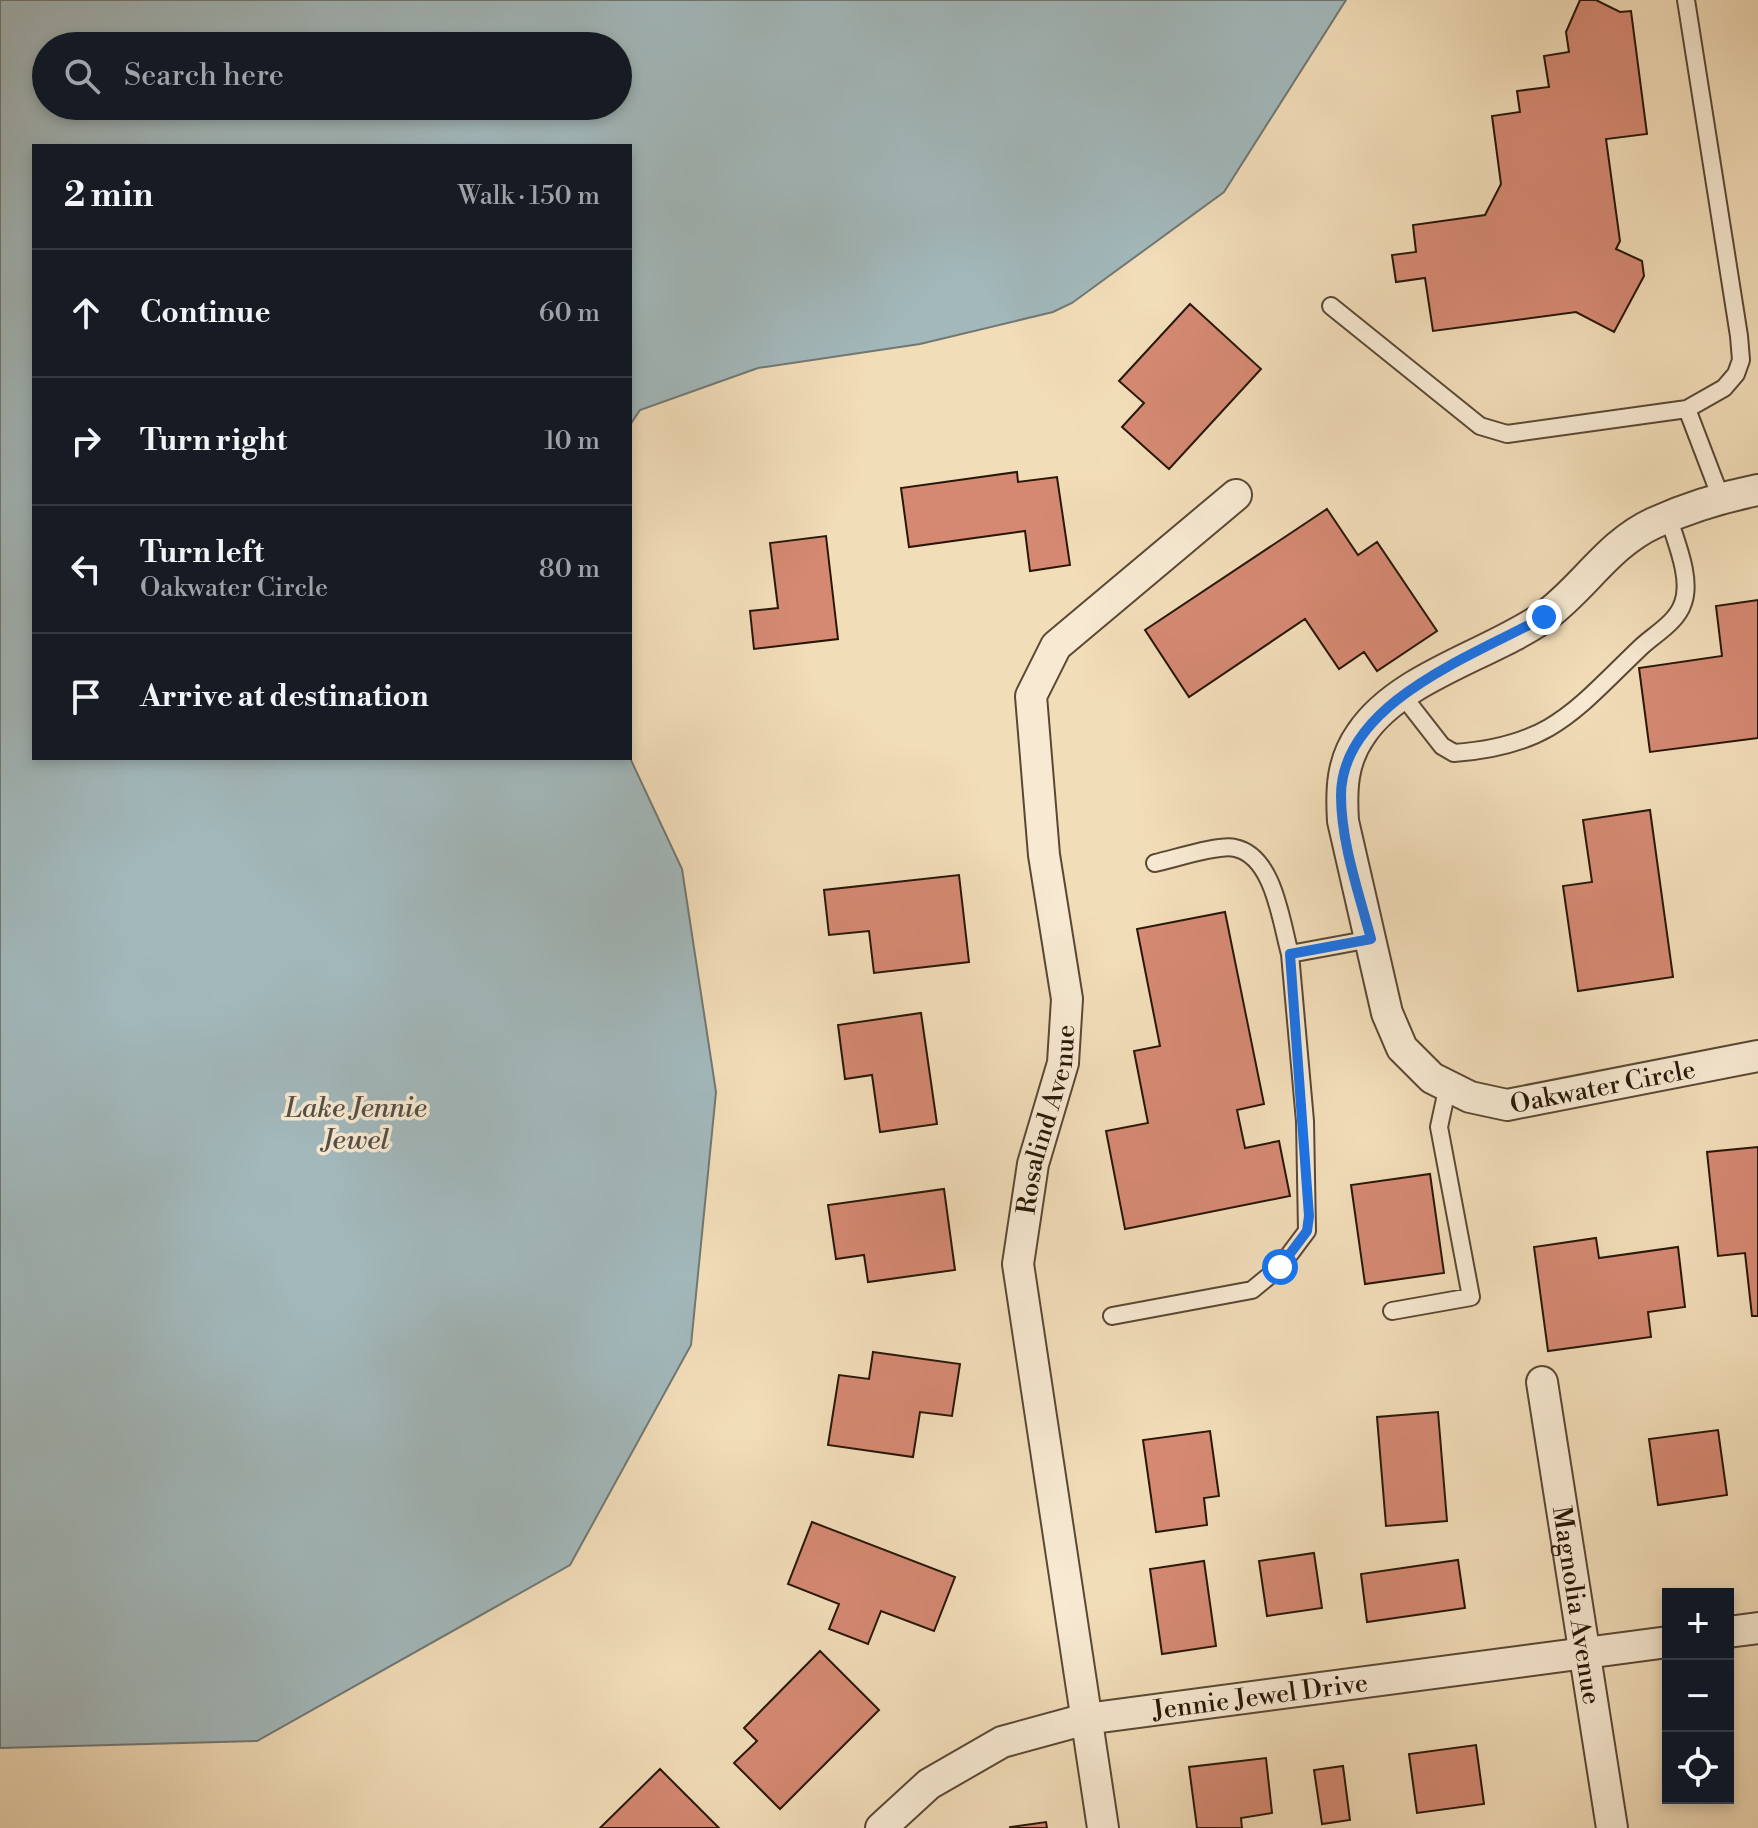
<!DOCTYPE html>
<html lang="en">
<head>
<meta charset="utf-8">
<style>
  body { margin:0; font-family:"Libre Bodoni",serif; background:#242831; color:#f1f3f6 }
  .controls { position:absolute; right:24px; bottom:24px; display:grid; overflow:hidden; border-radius:0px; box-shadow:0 4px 12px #0003 }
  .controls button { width:72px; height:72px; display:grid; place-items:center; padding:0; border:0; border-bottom:2px solid #363941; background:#171b24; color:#f1f3f6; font:40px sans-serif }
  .stop { position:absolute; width:24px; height:24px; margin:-18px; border:6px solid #1a73e8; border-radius:50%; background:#fff }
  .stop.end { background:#1a73e8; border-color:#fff; box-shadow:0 2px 8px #0008 }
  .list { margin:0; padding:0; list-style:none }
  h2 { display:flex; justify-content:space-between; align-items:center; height:104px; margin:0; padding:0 32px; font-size:34px }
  h2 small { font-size:26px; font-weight:400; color:#9ea1a6 }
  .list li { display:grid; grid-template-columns:52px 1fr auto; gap:24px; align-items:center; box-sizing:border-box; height:128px; padding:0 32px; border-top:2px solid #363941 }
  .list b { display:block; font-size:30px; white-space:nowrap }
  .list p { margin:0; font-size:26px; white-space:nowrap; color:#9ea1a6 }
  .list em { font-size:26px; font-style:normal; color:#9ea1a6 }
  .icon { flex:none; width:44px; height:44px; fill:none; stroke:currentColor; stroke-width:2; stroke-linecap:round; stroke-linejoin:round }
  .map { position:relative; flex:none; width:1758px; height:1828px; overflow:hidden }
  .search { position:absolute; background:#171b24; box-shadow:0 4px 12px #0003; left:32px; top:32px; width:600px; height:88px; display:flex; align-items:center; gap:20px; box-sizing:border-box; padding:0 28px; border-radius:44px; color:#9ea1a6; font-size:30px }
  .panel { position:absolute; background:#171b24; box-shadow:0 4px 12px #0003; left:32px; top:144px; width:600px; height:616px; border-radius:0px }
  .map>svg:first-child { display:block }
  .water { fill:#a2b8bb; stroke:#717873; stroke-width:2; fill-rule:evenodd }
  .building { fill:#d58973; stroke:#281708; stroke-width:2 }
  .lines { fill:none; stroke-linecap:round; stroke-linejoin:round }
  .lane-casing { stroke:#5a4834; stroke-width:20 }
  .street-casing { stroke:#5a4834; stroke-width:34 }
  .lane { stroke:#f7e9d2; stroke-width:16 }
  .street { stroke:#f7e9d2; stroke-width:30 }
  .route { stroke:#1a73e8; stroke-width:10 }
  .labels { text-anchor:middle; stroke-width:7; stroke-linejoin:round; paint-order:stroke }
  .street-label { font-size:26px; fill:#281708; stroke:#f7e9d2 }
  .water-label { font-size:28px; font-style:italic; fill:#534f47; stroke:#f7e9d2 }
</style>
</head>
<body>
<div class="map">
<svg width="1758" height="1828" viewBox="0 0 1758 1828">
  <rect width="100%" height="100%" fill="#f2ddb9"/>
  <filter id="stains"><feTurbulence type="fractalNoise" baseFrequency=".0025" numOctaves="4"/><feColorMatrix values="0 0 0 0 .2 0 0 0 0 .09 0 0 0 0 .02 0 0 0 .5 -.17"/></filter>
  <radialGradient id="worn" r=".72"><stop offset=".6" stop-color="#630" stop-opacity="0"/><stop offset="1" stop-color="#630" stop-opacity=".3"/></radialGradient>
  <!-- water -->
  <path class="water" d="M 0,0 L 1346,0 L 1224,192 L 1072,303 L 1053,312 L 920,344 L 758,368 L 640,410 L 630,425 L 630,146 L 34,146 L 34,758 L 630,758 L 682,869 L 716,1092 L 691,1345 L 570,1565 L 257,1741 L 0,1748 ZM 46,46 L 618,46 L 618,106 L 46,106 Z"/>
  <!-- building -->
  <path class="building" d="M 1580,0 L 1596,0 L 1620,12 L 1631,11 L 1647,134 L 1606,139 L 1620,241 L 1616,249 L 1642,261 L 1644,276 L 1614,332 L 1576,312 L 1433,331 L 1425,278 L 1396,282 L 1392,255 L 1416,252 L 1413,225 L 1485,215 L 1501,184 L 1492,116 L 1520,112 L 1517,91 L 1549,87 L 1544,56 L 1569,52 L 1566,32 Z
    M 1190,304 L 1261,369 L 1169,469 L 1122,427 L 1144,403 L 1119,381 Z
    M 1017,472 L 1018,482 L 1057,477 L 1070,565 L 1030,571 L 1025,531 L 909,547 L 901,488 Z
    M 1327,509 L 1358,555 L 1377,542 L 1437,631 L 1377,671 L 1364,652 L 1339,669 L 1305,619 L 1189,697 L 1145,630 Z
    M 826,536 L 838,639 L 754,649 L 750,611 L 778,608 L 770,543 Z
    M 1758,600 L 1758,738 L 1650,752 L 1639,668 L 1722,656 L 1716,606 Z
    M 1650,810 L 1673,977 L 1578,991 L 1563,886 L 1592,882 L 1583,820 Z
    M 959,875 L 969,962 L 874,973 L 869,931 L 829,935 L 824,890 Z
    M 1225,912 L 1264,1104 L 1237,1110 L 1245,1148 L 1279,1141 L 1290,1196 L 1125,1229 L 1106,1131 L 1148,1123 L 1134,1051 L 1160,1046 L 1137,929 Z
    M 921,1013 L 937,1124 L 880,1132 L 872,1075 L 845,1079 L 838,1025 Z
    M 1758,1147 L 1758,1316 L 1752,1316 L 1745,1253 L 1718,1256 L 1707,1152 Z
    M 1430,1174 L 1444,1273 L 1365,1284 L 1351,1185 Z
    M 944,1189 L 955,1270 L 868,1282 L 864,1255 L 836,1259 L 828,1205 Z
    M 1596,1238 L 1599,1258 L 1678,1247 L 1685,1307 L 1648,1312 L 1651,1337 L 1548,1351 L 1534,1247 Z
    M 873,1352 L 960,1364 L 952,1416 L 920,1412 L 913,1457 L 828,1445 L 839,1375 L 869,1379 Z
    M 1438,1412 L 1447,1521 L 1386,1526 L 1377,1417 Z
    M 1718,1430 L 1727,1495 L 1658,1505 L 1649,1439 Z
    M 1210,1431 L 1219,1496 L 1204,1498 L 1207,1525 L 1156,1532 L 1143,1440 Z
    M 812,1522 L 955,1577 L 934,1631 L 881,1611 L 868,1644 L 829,1629 L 839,1604 L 788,1584 Z
    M 1314,1553 L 1322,1608 L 1267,1616 L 1259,1561 Z
    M 1458,1560 L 1465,1608 L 1367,1622 L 1361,1574 Z
    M 1204,1561 L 1216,1646 L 1162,1654 L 1150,1569 Z
    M 820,1651 L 879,1710 L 780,1809 L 734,1763 L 757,1741 L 744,1728 Z
    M 1476,1745 L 1484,1804 L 1417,1813 L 1409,1754 Z
    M 1266,1758 L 1272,1813 L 1241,1818 L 1242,1828 L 1197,1828 L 1189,1767 Z
    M 1343,1766 L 1350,1820 L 1322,1824 L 1314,1770 Z
    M 660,1769 L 719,1828 L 600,1828 Z
    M 1046,1822 L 1047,1828 L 1010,1828 L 1010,1827 Z"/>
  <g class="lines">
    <!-- lane casing -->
    <g class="lane-casing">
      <path id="lane" d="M 1331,306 L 1480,426 L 1507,434 L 1687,409 L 1724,388 L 1736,374 L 1741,360 L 1739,336 L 1686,0
        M 1687,409 L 1721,498
        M 1403,696 L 1442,746 L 1454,753 C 1552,746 1575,710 1641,647 C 1655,634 1677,622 1683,603 C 1692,579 1676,542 1669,519
        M 1155,863 C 1174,859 1219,844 1235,848 C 1274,856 1281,922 1290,954
        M 1392,1311 L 1471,1297 L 1439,1127 L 1448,1085
        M 1112,1316 L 1252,1290 L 1280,1267 L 1307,1231 L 1305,1121 L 1290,954 L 1371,939"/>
    </g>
    <!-- street casing -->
    <g class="street-casing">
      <g id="street">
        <path id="s1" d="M 1758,490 C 1723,497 1687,508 1654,523 C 1608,544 1584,588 1544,617 C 1490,655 1399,677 1361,734 C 1342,761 1341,789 1343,821 L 1387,1013 L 1402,1048 L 1432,1078 L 1470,1097 L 1507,1105 L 1758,1056"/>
        <path id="s2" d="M 1542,1382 L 1612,1828"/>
        <path d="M 1728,1632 L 1758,1628"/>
        <path id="s3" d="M 881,1828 L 929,1784 L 1002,1742 L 1086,1719 L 1668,1642"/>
        <path id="s4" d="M 1103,1828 L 1018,1264 L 1033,1164 L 1063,1063 L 1067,999 L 1044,855 L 1031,696 L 1056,646 L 1236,495"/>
      </g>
    </g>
    <!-- lane -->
    <use href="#lane" class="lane"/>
    <!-- street -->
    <use href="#street" class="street"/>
  </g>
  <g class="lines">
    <!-- route -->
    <path class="route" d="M 1280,1267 L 1307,1231 L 1309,1216 L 1290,954 L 1371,939 C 1359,893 1341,843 1341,795 C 1342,702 1475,655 1544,617"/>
  </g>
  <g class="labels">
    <!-- street labels -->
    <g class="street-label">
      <text dy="9" stroke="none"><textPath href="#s1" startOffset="1020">Oakwater Circle</textPath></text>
      <text dy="9" stroke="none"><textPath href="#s4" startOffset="718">Rosalind Avenue</textPath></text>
      <text dy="9" stroke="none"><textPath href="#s2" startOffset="226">Magnolia Avenue</textPath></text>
      <text dy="9" stroke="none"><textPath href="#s3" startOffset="412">Jennie Jewel Drive</textPath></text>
    </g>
    <!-- water labels -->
    <g class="water-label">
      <text x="356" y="1117">Lake Jennie<tspan x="356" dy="32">Jewel</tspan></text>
    </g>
  </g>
  <rect width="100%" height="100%" filter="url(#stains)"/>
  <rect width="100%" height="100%" fill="url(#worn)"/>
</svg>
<div class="controls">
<button>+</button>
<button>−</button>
<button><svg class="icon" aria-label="locate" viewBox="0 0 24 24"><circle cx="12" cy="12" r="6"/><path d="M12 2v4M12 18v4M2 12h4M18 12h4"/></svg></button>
</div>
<div class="stop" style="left:1280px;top:1267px"></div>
<div class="stop end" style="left:1544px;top:617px"></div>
<div class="search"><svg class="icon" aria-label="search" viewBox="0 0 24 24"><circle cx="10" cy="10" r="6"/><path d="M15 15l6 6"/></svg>Search here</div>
<section class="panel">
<h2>2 min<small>Walk · 150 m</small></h2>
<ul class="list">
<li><svg class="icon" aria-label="ahead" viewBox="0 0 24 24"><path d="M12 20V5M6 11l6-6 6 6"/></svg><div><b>Continue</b></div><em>60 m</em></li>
<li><svg class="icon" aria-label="right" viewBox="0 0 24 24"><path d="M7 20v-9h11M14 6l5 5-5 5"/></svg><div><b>Turn right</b></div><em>10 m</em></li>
<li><svg class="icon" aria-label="left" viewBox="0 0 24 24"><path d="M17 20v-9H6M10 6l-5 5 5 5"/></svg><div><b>Turn left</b><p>Oakwater Circle</p></div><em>80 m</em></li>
<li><svg class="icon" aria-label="arrive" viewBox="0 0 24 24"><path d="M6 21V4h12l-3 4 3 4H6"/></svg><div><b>Arrive at destination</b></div></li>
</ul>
</section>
</div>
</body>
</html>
